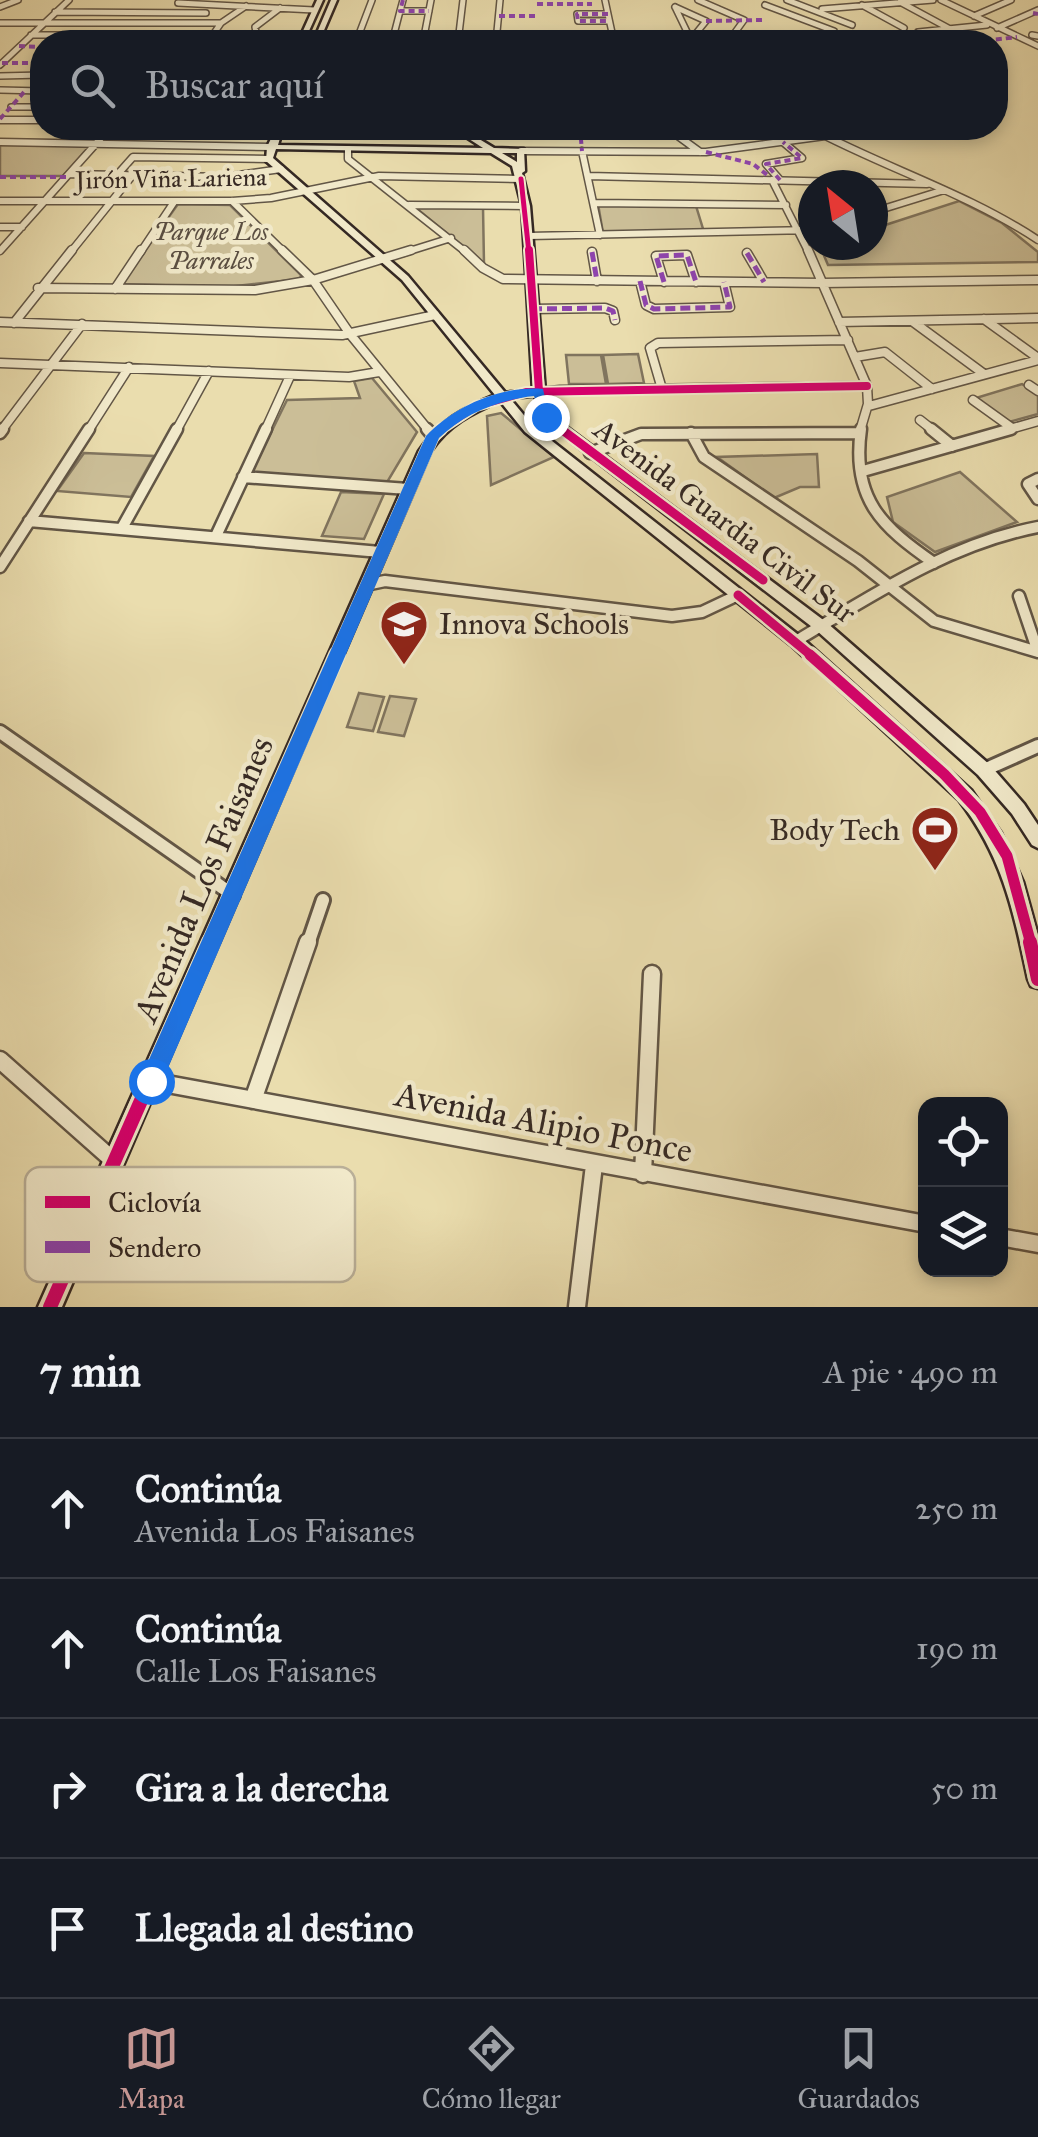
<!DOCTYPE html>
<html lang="es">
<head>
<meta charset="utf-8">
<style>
  body { margin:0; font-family:"IM FELL Great Primer",serif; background:#20242c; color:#f1f3f6 }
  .controls { position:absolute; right:30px; bottom:30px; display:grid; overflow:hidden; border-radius:20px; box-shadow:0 5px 15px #0003 }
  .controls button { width:90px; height:90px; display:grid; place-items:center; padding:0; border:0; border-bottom:2px solid #363941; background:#171b24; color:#f1f3f6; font:50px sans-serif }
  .compass { position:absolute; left:798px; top:170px; width:90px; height:90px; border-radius:50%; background:#171b24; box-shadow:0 5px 15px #0003; rotate:330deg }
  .stop { position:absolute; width:30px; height:30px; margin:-22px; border:8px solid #1a73e8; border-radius:50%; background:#fff }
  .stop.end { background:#1a73e8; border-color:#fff; box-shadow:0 2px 10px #0008 }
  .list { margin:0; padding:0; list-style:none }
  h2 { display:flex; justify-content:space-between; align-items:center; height:130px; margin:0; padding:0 40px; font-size:42px }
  h2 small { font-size:32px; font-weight:400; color:#9ea1a6 }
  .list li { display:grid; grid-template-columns:65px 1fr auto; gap:30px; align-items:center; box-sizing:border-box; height:140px; padding:0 40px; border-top:2px solid #363941 }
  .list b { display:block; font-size:38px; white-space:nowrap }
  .list p { margin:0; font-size:32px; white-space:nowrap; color:#9ea1a6 }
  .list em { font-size:32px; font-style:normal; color:#9ea1a6 }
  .icon { flex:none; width:55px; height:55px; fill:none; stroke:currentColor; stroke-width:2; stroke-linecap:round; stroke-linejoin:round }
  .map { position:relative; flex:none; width:1038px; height:1307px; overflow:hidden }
  .search { position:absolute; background:#171b24; box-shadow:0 5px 15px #0003; left:30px; right:30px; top:30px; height:110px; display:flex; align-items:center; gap:25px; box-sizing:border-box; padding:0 35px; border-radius:40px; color:#9ea1a6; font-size:38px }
  .sheet { height:690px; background:#171b24 }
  nav { display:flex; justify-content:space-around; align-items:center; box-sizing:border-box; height:140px; border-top:2px solid #363941; background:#171b24; font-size:28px; color:#9ea1a6 }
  nav a { display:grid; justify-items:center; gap:5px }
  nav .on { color:#c59692 }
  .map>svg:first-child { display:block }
  .green { fill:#cbbe97; stroke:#80745e; stroke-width:2.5 }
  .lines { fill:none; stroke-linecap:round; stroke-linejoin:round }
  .street-far5-casing { stroke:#625646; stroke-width:8 }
  .street-far4-casing { stroke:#625646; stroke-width:9 }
  .street-far3-casing { stroke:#625646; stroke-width:11 }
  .street-far2-casing { stroke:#625646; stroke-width:15 }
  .street-far1-casing { stroke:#625646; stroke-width:18 }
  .street-casing { stroke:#625646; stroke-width:21 }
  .secondary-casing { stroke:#352924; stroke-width:5 }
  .street-far5 { stroke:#f1e9ca; stroke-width:5 }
  .street-far4 { stroke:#f1e9ca; stroke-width:6 }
  .street-far3 { stroke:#f1e9ca; stroke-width:8 }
  .street-far2 { stroke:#f1e9ca; stroke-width:10 }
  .street-far1 { stroke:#f1e9ca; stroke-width:12 }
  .street { stroke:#f1e9ca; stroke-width:16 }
  .secondary { fill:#f1e9ca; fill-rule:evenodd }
  .quiet-far1 { stroke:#8e44ad; stroke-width:4; stroke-dasharray:6 4; stroke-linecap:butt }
  .quiet { stroke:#8e44ad; stroke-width:5; stroke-dasharray:10 5; stroke-linecap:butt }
  .cycleway-far4-casing { stroke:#f1e9ca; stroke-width:9 }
  .cycleway-far3-casing { stroke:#f1e9ca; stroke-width:12 }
  .cycleway-far2-casing { stroke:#f1e9ca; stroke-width:14 }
  .cycleway-far1-casing { stroke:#f1e9ca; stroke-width:18 }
  .cycleway-casing { stroke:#f1e9ca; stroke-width:20 }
  .cycleway-far4 { stroke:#d6006c; stroke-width:5 }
  .cycleway-far3 { stroke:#d6006c; stroke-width:8 }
  .cycleway-far2 { stroke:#d6006c; stroke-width:9 }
  .cycleway-far1 { stroke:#d6006c; stroke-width:11 }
  .cycleway { stroke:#d6006c; stroke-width:14 }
  .route { fill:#1a73e8 }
  .labels { text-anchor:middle; stroke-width:9; stroke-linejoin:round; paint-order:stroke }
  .far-street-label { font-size:25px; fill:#352924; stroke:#f1e9ca }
  .far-park-label { font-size:25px; font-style:italic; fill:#5a4e41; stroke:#f1e9ca }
  .street-label { font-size:30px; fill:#352924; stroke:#f1e9ca }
  .poi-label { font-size:30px; fill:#352924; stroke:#f1e9ca; text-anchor:start }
  .near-street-label { font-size:35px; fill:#352924; stroke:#f1e9ca }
  .key { fill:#f1e9ca; stroke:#b9af98; stroke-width:2.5 }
  .key-label { font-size:28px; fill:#352924 }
</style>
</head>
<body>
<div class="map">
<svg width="1038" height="1307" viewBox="0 0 1038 1307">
  <rect width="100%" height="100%" fill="#eaddae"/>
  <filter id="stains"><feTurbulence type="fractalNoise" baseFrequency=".002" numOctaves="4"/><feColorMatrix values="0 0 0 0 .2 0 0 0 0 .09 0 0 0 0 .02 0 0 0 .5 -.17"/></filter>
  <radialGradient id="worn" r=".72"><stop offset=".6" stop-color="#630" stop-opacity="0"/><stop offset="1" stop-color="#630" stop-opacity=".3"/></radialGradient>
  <!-- green -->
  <path class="green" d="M 92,144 L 63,176 L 0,176 L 0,145 Z
    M 959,201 L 1002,223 L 1038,252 L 1038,262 L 828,265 L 820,246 L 873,245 L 873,229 Z
    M 178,204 L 230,205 L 301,275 L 300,279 L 227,287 L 121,284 Z
    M 598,204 L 696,206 L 704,232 L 603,233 Z
    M 483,207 L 484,264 L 416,208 Z
    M 638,354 L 644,383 L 608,384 L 603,355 Z
    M 566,355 L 601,355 L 606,384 L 569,384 Z
    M 372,378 L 417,432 L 386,484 L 251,473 L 287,400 L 360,398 L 354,381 Z
    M 1022,384 L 1038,395 L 1038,414 L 1009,422 L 976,398 Z
    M 501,413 L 554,457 L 491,485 L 487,416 Z
    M 84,453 L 154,456 L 131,497 L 57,491 Z
    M 817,454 L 819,487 L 800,487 L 774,498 L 717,457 Z
    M 960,472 L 1017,522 L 935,552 L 893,522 L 887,497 Z
    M 341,492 L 384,494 L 364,539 L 322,536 Z
    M 359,693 L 384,697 L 373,731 L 347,727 Z
    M 390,696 L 416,699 L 404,736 L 378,732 Z"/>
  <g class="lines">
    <!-- street-far5 casing -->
    <g class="street-far5-casing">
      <path id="street-far5" d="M 403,0 L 400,11 L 429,11
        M 605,0 L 614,42
        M 698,0 L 744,20 L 728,42
        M 787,0 L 852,25
        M 941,0 L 1038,46
        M 900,2 L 950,29
        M 178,3 L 314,10
        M 765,5 L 834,31
        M 862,5 L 904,28
        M 0,7 L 18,0
        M 675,7 L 706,21 L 689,42
        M 675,7 L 691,40
        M 822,9 L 933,0
        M 55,12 L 206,13
        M 608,14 L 577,14 L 578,21 L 609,21
        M 974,16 L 1011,0
        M 0,23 L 221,23
        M 997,28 L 1038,10
        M 918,32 L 987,25
        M 31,35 L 119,35
        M 1032,35 L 1038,36
        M 211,37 L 257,42
        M 208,42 L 221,23 L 246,6
        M 258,42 L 255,27 L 280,8
        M 356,42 L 372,0
        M 392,42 L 400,11
        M 423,42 L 431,0
        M 458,42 L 463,0
        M 496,42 L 500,0
        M 0,65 L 69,0
        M 0,76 L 42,75
        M 0,90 L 42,91
        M 11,107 L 42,107"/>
    </g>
    <!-- street-far4 casing -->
    <g class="street-far4-casing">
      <path id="street-far4" d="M 0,120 L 42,120
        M 667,128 L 700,152
        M 810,128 C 885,168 967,193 1038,240
        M 0,142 L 271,147
        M 348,149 L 348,159 L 467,253
        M 521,151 L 706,152 L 825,136
        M 582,151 L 600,235
        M 70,174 L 224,177 L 281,169
        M 117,175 L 133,157 L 269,159
        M 588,176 L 927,184
        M 772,180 L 809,253
        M 780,180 L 766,164 L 802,158 L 783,142
        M 0,201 L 232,201 L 271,198 L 379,176 L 521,179
        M 232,201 L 285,253
        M 594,203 L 786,205
        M 409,205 L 526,206
        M 873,212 L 944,190
        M 0,227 L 22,227
        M 529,236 L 813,230
        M 0,251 L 110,128
        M 70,253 L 132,176
        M 140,253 L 174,202
        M 403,253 L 451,238"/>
    </g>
    <!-- street-far3 casing -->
    <g class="street-far3-casing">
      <path id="street-far3" d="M 282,250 L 313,280 L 350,334 L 429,431
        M 464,250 L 483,268 L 503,279 L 822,283 L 1038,280
        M 808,250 L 867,386 L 868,404 L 860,431
        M 592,252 L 597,281
        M 747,253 L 764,282
        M 640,281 L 646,305 L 654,309 L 730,307 L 724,282
        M 664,282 L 656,256 L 687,255 L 696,282
        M 38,288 L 255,290 L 313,280 L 411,250
        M 115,289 L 141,250
        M 532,309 L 605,308 L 613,311 L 615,320
        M 984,319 L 1038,358
        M 912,321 L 984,374
        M 0,322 L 342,335 L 435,315
        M 839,322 L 1038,318
        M 14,323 L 72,250
        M 855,357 L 885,352 L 932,389
        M 0,363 L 349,377 L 379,372
        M 1029,385 L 1038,391
        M 662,389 L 650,348 L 658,343 L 848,340
        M 502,396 L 560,390 L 867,386
        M 973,400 L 1012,428
        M 869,406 L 1038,360
        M 920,420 L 934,431
        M 1,431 L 82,324
        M 88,431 L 129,367
        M 176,431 L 209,371
        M 265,431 L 290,376
        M 1003,431 L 1038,421"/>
    </g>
    <!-- street-far2 casing -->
    <g class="street-far2-casing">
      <path id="street-far2" d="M 427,429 L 433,436
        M 861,429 C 851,499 882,527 934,563
        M 931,429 L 952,446
        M 0,433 L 3,429
        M 691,433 L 704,457 L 858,561 L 934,621 L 1038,652
        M 590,453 L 641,434 L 860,433
        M 863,471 L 1011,429
        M 243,477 L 408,489
        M 1038,479 L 1028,484 L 1038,499
        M 29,521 L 380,552
        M 122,528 L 177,429
        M 216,536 L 266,429
        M 0,567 L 89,429
        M 366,585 L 385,581 L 672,616 L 702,612 L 738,595
        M 1019,596 L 1038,652
        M 796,641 C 873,595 949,544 1038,527"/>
    </g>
    <!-- street-far1 casing -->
    <g class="street-far1-casing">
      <path id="street-far1" d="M 0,732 L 233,895
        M 984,770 L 1038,746
        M 308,944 L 323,900"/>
    </g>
    <!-- street casing -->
    <g class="street-casing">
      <path id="street" d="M 0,1060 L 115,1162
        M 151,1081 L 926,1224
        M 253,1100 L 308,942
        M 643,1174 L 652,974
        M 1000,1237 L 1038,1244
        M 577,1307 L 594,1165"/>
    </g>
    <!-- secondary casing -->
    <g class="secondary-casing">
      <path id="secondary" d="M 317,0 L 323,0 L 304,42 L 298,42 Z
        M 331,0 L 337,0 L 319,42 L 313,42 Z
        M 276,128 L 283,128 L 278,145 L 483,148 L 452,128 L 461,128 L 494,148 L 524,149 L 525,171 L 522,173 L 530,206 L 545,391 L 552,416 L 826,622 L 990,765 L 1024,804 L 1038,825 L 1038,848 L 1032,845 L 1012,814 L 978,775 L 816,630 L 543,420 L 533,391 L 522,206 L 512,166 L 491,153 L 276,149 L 273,158 L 408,276 L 533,426 L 801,637 L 971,790 L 1001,833 L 1023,882 L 1038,936 L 1038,988 L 1031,986 L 1028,979 C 1013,909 1003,858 959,800 L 791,645 L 525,432 L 500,401 C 472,413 448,425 431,451 L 62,1307 L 38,1307 L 419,451 C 438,422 463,408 495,395 L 402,280 L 266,161 L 267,147 ZM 502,153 L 517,153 L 517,162 Z"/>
    </g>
    <!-- street-far5 -->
    <use href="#street-far5" class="street-far5"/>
    <!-- street-far4 -->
    <use href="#street-far4" class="street-far4"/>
    <!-- street-far3 -->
    <use href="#street-far3" class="street-far3"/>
    <!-- street-far2 -->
    <use href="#street-far2" class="street-far2"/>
    <!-- street-far1 -->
    <use href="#street-far1" class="street-far1"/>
    <!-- street -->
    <use href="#street" class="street"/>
    <!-- secondary -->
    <use href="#secondary" class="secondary"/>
    <!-- quiet-far1 -->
    <path class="quiet-far1" d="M 403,0 L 400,11 L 429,11
      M 537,4 L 592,4
      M 1033,13 L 1038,14
      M 608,14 L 577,14 L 578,21 L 609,21
      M 499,16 L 538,16
      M 706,21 L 763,20
      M 120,34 L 153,34
      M 540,42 L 614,42
      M 976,42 L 1017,37
      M 19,46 L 42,47
      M 2,63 L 42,63
      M 0,119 L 25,91
      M 580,128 L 582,151
      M 706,152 L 753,164 L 770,177
      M 0,177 L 68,177
      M 780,180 L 766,164 L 802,158 L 783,142"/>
    <!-- quiet -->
    <path class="quiet" d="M 592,252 L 597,281
      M 747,253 L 764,282
      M 640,281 L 646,305 L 654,309 L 730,307 L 724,282
      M 664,282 L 656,256 L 687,255 L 696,282
      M 532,309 L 605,308 L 613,311 L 615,320"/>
    <!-- cycleway-far4 casing -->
    <g class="cycleway-far4-casing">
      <path id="cycleway-far4" d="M 521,179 L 529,253"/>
    </g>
    <!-- cycleway-far3 casing -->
    <g class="cycleway-far3-casing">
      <path id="cycleway-far3" d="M 529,250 L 539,391 L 547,418 L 564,431
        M 438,431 L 476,406 L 526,392 L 867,386"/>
    </g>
    <!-- cycleway-far2 casing -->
    <g class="cycleway-far2-casing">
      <path id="cycleway-far2" d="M 561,429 L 763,580
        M 738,595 L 813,657
        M 336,657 L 433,436 L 441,429"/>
    </g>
    <!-- cycleway-far1 casing -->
    <g class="cycleway-far1-casing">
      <path id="cycleway-far1" d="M 810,655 L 944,774 L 980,812 L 1007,856 L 1031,944
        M 210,944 L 337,655"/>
    </g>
    <!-- cycleway casing -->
    <g class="cycleway-casing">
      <path id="cycleway" d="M 1030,942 L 1038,979
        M 50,1307 L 211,942"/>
    </g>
    <!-- cycleway-far4 -->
    <use href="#cycleway-far4" class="cycleway-far4"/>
    <!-- cycleway-far3 -->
    <use href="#cycleway-far3" class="cycleway-far3"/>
    <!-- cycleway-far2 -->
    <use href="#cycleway-far2" class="cycleway-far2"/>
    <!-- cycleway-far1 -->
    <use href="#cycleway-far1" class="cycleway-far1"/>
    <!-- cycleway -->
    <use href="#cycleway" class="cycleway"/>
  </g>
  <!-- route -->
  <path class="route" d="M 543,389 L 550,419 L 542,419 L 534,396 C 498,400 465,413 439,438 L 159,1089 L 151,1092 L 143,1089 L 140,1081 L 143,1073 L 426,436 C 454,406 502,385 543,389 Z"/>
  <!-- icons -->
  <defs>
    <g id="school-pin" transform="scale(2.5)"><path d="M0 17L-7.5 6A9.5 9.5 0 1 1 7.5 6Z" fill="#8f2418" stroke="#f1e9ca"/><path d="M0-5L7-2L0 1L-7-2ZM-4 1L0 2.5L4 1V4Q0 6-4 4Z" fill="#fff"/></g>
    <g id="stadium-pin" transform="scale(2.5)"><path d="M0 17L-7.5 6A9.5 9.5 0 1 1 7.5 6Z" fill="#8f2418" stroke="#f1e9ca"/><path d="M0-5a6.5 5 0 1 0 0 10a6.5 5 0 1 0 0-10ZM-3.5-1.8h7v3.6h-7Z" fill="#fff"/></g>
  </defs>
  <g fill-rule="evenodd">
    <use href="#school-pin" x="404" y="624"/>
    <use href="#stadium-pin" x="935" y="830"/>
  </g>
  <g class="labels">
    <!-- far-street labels -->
    <g class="far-street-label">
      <text transform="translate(171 178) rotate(-1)" y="9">Jirón Viña Lariena</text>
    </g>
    <!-- far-park labels -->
    <g class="far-park-label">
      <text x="211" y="240">Parque Los<tspan x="211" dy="29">Parrales</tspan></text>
    </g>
    <!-- street labels -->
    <g class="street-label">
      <text transform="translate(725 521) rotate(37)" y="10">Avenida Guardia Civil Sur</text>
    </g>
    <!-- poi labels -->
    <g class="poi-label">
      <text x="439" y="634">Innova Schools</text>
      <text x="900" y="840" text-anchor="end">Body Tech</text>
    </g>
    <!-- near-street labels -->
    <g class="near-street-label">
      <text transform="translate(203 879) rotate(-67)" y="12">Avenida Los Faisanes</text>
      <text transform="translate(544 1122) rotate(11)" y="12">Avenida Alipio Ponce</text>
    </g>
  </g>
  <!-- legend -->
  <rect x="25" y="1167" width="330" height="115" rx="15" class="key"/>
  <rect x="45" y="1196" width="45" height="12" fill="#d6006c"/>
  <rect x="45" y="1241" width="45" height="12" fill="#8e44ad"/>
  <g class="key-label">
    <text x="108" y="1212">Ciclovía</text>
    <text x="108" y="1257">Sendero</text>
  </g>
  <rect width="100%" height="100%" filter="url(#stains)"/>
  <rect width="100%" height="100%" fill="url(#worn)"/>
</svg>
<div class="controls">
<button><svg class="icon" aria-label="locate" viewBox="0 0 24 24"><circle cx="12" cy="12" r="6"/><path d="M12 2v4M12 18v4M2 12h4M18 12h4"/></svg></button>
<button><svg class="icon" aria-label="layers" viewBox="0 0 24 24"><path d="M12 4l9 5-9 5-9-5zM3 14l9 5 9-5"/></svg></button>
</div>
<svg class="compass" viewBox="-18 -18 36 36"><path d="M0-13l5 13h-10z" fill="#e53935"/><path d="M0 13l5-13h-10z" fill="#9ea1a6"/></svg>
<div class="stop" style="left:151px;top:1081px"></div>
<div class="stop end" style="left:546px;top:417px"></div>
<div class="search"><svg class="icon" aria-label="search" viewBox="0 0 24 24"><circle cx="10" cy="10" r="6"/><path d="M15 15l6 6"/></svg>Buscar aquí</div>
</div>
<section class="sheet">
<h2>7 min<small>A pie · 490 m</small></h2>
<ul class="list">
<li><svg class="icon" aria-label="ahead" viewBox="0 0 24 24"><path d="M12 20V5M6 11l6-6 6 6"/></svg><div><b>Continúa</b><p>Avenida Los Faisanes</p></div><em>250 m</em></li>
<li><svg class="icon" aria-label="ahead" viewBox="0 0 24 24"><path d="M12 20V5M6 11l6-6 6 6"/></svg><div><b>Continúa</b><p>Calle Los Faisanes</p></div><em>190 m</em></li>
<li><svg class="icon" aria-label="right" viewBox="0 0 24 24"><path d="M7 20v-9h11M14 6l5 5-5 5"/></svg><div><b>Gira a la derecha</b></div><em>50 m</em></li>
<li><svg class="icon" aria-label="arrive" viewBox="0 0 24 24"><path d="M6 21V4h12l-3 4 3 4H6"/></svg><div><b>Llegada al destino</b></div></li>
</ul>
</section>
<nav>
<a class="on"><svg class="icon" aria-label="map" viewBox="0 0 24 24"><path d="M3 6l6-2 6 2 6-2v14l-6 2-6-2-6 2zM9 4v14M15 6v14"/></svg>Mapa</a>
<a><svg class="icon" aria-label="directions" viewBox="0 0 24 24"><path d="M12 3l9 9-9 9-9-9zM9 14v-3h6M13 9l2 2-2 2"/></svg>Cómo llegar</a>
<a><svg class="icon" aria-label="saved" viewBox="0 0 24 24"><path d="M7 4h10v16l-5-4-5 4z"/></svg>Guardados</a>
</nav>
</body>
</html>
